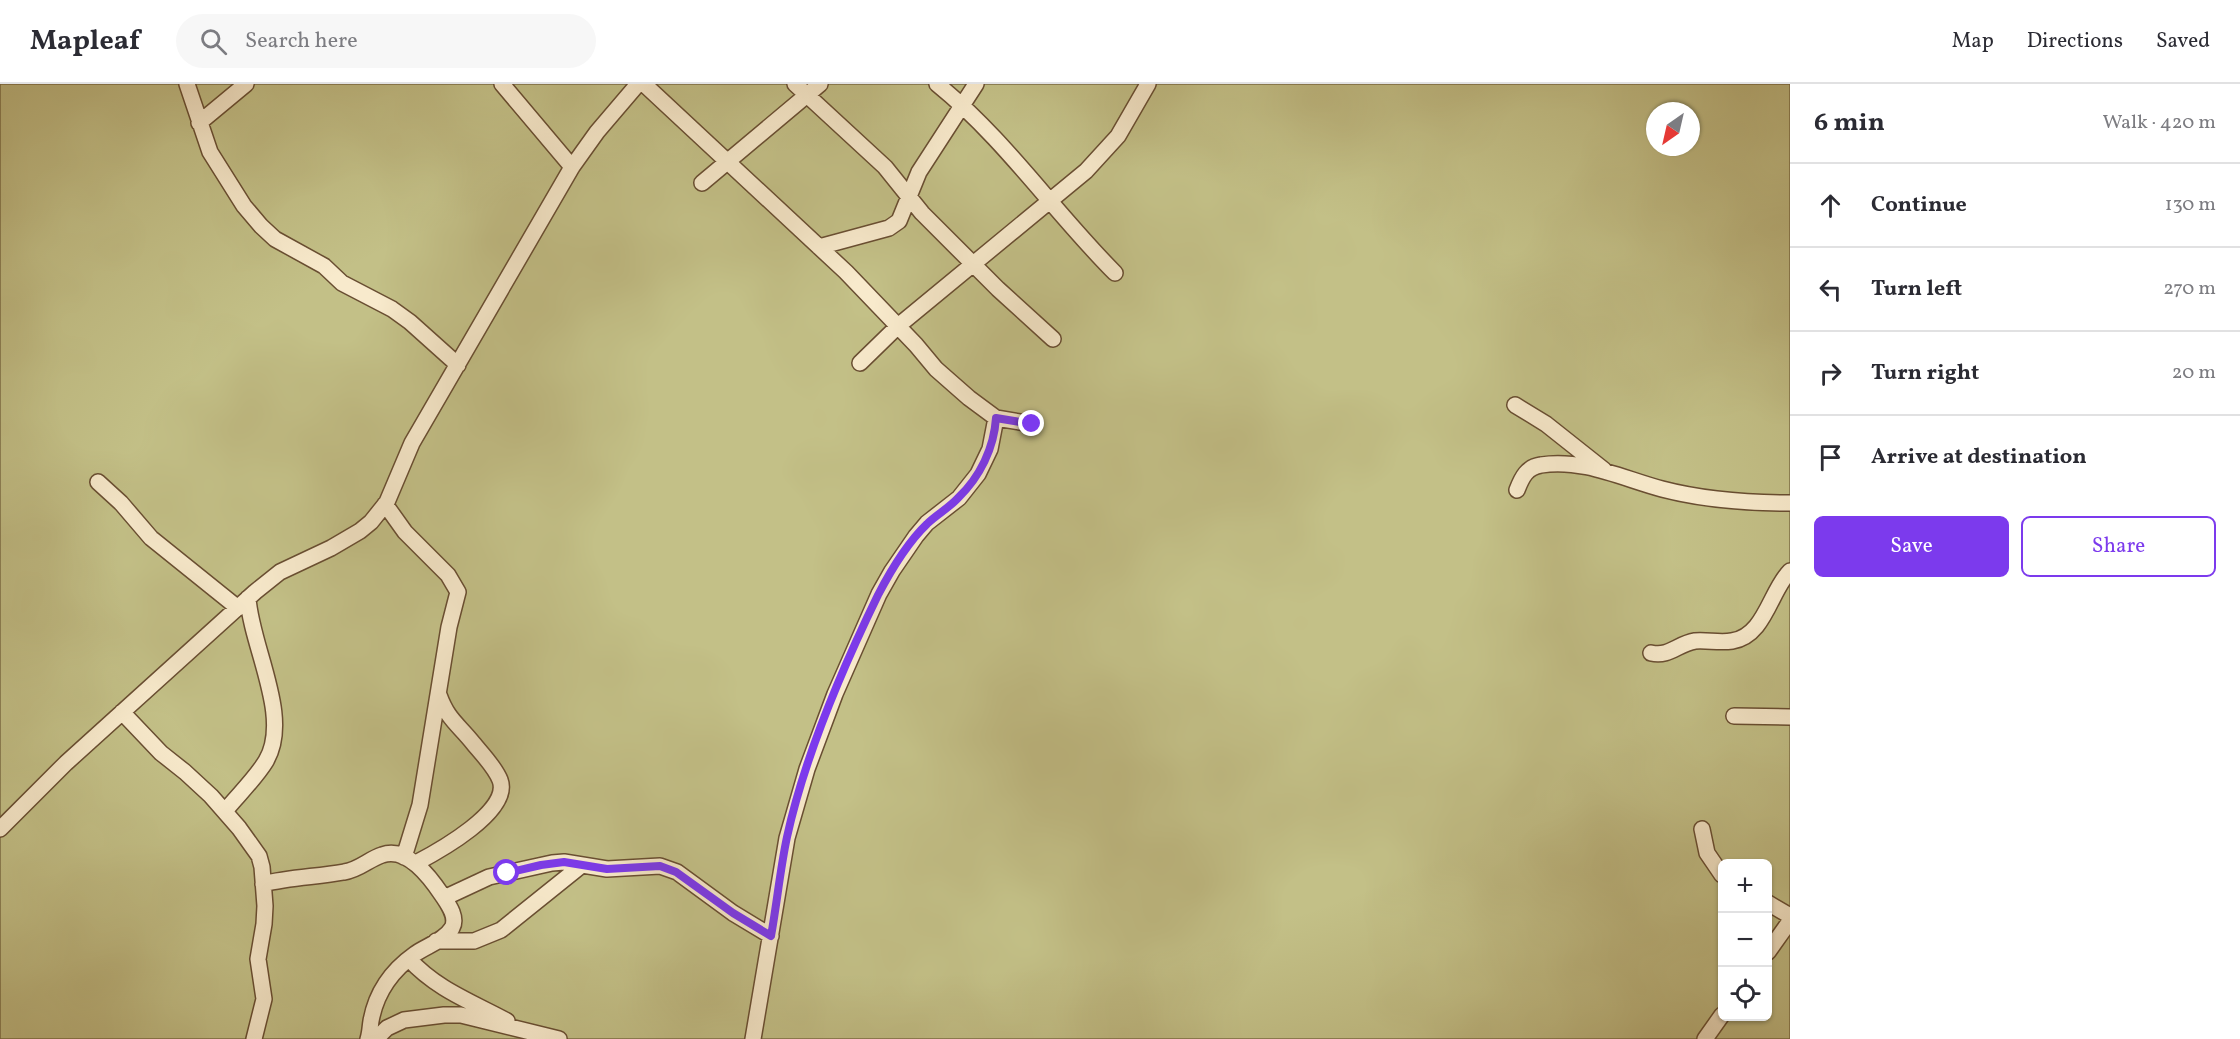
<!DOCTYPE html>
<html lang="en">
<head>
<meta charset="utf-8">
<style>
  body { margin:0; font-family:Vollkorn,serif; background:#f7f7f7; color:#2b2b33 }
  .controls { position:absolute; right:18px; bottom:18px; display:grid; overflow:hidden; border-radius:9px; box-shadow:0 2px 4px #0004 }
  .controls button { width:54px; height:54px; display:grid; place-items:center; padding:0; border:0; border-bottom:2px solid #e1e1e2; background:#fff; color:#2b2b33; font:30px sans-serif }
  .compass { position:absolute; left:1646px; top:18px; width:54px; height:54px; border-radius:50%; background:#fff; box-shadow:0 2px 4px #0004; rotate:214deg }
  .stop { position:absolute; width:18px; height:18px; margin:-14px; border:4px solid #7c3aed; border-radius:50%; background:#fff }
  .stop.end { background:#7c3aed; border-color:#fff; box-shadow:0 2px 6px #0008 }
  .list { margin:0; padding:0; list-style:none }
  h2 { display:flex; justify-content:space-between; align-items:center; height:78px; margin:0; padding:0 24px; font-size:26px }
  h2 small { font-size:20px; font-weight:400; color:#7c7c81 }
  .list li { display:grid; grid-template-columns:39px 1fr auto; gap:18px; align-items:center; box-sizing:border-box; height:84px; padding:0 24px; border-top:2px solid #e1e1e2 }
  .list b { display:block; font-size:22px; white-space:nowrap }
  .list em { font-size:20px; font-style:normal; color:#7c7c81 }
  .actions { display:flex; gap:12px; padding:18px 24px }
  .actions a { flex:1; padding:14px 0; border:2px solid #7c3aed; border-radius:9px; text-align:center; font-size:21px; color:#7c3aed }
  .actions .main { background:#7c3aed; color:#fff }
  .icon { flex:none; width:33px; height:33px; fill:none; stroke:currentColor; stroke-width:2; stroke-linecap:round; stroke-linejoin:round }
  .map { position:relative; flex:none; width:1790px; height:955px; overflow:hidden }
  header { display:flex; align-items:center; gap:36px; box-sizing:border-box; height:84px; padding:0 30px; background:#fff; border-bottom:2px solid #e1e1e2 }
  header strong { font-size:28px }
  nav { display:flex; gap:33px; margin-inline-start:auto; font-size:21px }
  .search { width:420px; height:54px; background:#f7f7f7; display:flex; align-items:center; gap:15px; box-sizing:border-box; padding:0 21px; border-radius:33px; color:#7c7c81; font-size:22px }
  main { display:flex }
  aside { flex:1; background:#fff }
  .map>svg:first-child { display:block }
  .green { fill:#c3c087; stroke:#7e6f48; stroke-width:1.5; fill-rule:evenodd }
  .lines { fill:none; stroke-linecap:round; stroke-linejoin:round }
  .minor-casing { stroke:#694e32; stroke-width:18 }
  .minor { stroke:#f8eacc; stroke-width:15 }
  .route { stroke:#7c3aed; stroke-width:8 }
</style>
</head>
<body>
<header>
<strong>Mapleaf</strong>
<div class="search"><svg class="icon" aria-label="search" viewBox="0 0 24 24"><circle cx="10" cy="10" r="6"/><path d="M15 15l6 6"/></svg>Search here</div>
<nav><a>Map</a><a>Directions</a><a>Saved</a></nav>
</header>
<main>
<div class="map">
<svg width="1790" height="955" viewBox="0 0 1790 955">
  <rect width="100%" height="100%" fill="#f5dfb1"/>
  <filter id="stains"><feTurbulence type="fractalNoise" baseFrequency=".00333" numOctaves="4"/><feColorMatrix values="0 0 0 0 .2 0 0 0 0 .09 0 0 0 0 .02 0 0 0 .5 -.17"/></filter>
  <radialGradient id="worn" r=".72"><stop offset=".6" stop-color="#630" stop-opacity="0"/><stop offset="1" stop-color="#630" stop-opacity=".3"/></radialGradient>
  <!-- green -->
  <path class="green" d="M 0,0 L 1790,0 L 1790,955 L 0,955 ZM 1655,27 L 1691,27 L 1691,63 L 1655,63 ZM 1722,780 L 1768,780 L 1768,932 L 1722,932 Z"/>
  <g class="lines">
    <!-- minor casing -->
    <g class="minor-casing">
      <path id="minor" d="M 187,0 L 210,68 L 244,122 L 261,142 L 275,155 L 324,182 L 342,199 L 392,225 L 410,238 L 458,281
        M 502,0 L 572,83
        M 644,0 L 846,188 L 916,261 L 936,285 L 969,314 L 996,334 L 1032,340
        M 795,0 L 885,83 L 922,129 L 998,205 L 1053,255
        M 937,0 C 1005,55 1054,128 1115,189
        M 199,39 L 246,0
        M 702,99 L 820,0
        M 819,163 L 889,144 L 899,137 L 919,88 L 976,0
        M 860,279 L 898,242 L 1086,87 L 1118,52 L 1148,0
        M 1515,321 L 1546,340 L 1604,386
        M 98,398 L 121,419 L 151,454 L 238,524
        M 1517,406 C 1522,393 1527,383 1541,381 C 1582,374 1624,395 1662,405 C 1704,416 1747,419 1790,419
        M 385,420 L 405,448 L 448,491 L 458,508 L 449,543 L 420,721 L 404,773
        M 1651,569 C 1670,573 1677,560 1695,557 C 1707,556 1720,559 1732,557 C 1765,552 1770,507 1790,487
        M 122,628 L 161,669 L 185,688 L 211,712 L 239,744 L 259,772 L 262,783 L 265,822 L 264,840 L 258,875 L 264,915 L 254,955
        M 1734,632 L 1790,633
        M 225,727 C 238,711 255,695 266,677 C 292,633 251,563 248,514
        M 0,745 L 66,679 L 255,508 L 280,488 L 331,464 L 360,447 L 371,438 L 387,418 L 412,359 L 572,83 L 597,48 L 638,0
        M 1702,745 L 1707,769 L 1722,791
        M 416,779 C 437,768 512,727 500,696 C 495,683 482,670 473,659 C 458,640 448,636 439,611
        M 263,800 C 290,793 317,793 344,788 C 359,786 369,775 382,771 C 407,762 430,793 442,811 C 448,820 458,833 452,844 C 444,857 426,862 415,870 C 391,887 376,909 371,937 C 370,943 370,949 368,955
        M 444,814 L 489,793 L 552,779 L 564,778 L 607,785 L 660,782 L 677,788 L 733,829 L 771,852
        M 1768,819 L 1790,832
        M 436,857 L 474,857 L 501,846 L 582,781
        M 1768,868 L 1790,837
        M 409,875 C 436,905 472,918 507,937
        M 376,955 L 387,944 L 404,936 L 444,931 L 461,931 L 559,955
        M 753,955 L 787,754 L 807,685 L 835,610 L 879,510 L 892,487 L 916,452 L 927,439 L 959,414 L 978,390 L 990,365 L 996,334
        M 1705,955 L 1722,931"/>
    </g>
    <!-- minor -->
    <use href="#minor" class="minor"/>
  </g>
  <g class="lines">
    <!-- route -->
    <path class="route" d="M 507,789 L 541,781 L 564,778 L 607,785 L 660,782 L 676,788 L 733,829 L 771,852 C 777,819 780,786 787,753 C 804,675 843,583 878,511 C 891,486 906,460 927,440 C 936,431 949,424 958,414 C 980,393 994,364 996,334 L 1032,340"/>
  </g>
  <rect width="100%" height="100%" filter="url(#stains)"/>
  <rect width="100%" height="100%" fill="url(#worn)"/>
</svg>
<div class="controls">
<button>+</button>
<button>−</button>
<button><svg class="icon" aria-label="locate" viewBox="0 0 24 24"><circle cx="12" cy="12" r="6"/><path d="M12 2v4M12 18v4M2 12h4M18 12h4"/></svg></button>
</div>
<svg class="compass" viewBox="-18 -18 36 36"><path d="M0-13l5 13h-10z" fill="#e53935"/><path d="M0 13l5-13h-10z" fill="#7c7c81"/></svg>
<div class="stop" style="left:507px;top:789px"></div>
<div class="stop end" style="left:1032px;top:340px"></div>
</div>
<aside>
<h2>6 min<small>Walk · 420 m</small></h2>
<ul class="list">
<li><svg class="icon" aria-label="ahead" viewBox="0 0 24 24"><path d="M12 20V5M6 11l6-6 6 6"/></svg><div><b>Continue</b></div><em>130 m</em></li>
<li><svg class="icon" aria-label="left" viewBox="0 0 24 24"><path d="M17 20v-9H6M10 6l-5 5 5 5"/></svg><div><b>Turn left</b></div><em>270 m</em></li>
<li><svg class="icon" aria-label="right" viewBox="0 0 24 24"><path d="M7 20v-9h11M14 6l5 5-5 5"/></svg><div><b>Turn right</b></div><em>20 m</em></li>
<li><svg class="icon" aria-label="arrive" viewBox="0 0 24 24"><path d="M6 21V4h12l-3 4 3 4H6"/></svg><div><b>Arrive at destination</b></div></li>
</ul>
<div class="actions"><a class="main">Save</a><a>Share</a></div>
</aside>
</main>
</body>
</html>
